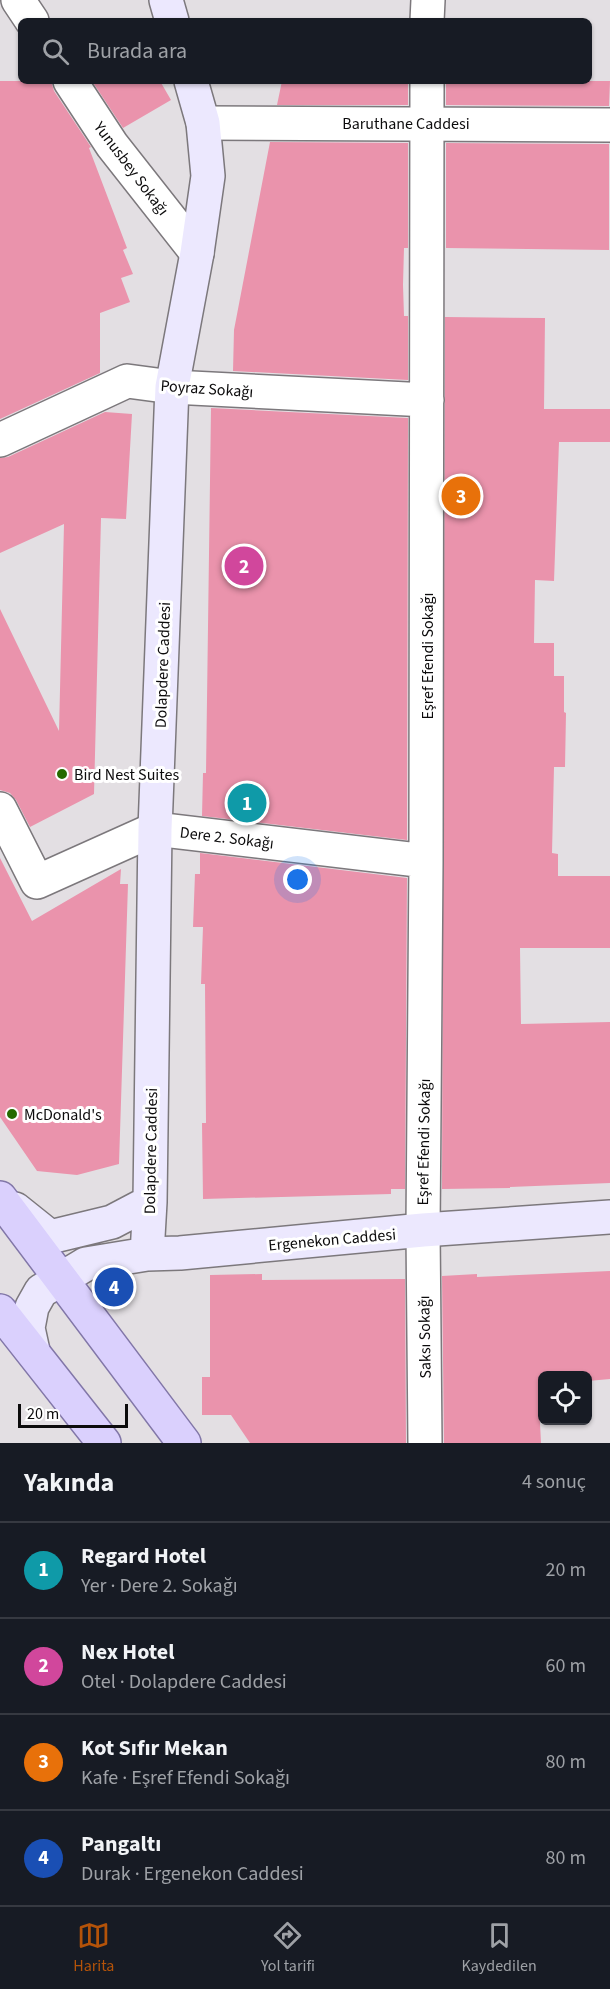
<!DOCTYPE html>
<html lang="tr">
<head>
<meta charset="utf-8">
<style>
  body { margin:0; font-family:"Source Sans 3",sans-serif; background:#242831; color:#f1f3f6 }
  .controls { position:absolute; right:18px; bottom:18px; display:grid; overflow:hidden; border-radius:9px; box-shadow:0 2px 4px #0004 }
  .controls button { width:54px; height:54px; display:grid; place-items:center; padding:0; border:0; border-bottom:2px solid #363941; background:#171b24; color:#f1f3f6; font:30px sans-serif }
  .scale { position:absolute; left:18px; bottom:15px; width:110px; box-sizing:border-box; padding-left:6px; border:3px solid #0c0b0c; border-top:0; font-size:16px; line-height:21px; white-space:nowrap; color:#0c0b0c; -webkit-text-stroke:4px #fff; paint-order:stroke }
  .you { position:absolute; left:298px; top:880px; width:21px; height:21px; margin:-15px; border:4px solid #fff; border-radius:50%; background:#1a73e8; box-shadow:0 0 0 9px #1a73e833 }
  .badge { display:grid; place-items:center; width:39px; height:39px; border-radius:50%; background:#b45309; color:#fff; font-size:20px; font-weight:700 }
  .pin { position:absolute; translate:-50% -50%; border:3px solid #fff; box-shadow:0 2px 6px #0006 }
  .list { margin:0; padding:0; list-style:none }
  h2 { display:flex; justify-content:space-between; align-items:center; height:78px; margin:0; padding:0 24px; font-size:26px }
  h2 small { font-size:20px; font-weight:400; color:#9ea1a6 }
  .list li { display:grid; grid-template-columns:39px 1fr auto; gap:18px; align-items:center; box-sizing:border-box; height:96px; padding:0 24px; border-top:2px solid #363941 }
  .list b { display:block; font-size:22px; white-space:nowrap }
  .list p { margin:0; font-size:20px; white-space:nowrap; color:#9ea1a6 }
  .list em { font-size:20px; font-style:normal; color:#9ea1a6 }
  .icon { flex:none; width:33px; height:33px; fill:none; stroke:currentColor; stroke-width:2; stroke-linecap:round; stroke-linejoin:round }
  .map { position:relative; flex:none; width:610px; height:1443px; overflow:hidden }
  .search { position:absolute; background:#171b24; box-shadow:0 2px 4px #0004; left:18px; right:18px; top:18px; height:66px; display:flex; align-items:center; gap:15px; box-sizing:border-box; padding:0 21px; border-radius:9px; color:#9ea1a6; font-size:22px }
  .sheet { height:462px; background:#171b24 }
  nav { display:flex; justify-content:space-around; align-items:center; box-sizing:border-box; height:84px; border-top:2px solid #363941; background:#171b24; font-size:16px; color:#9ea1a6 }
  nav a { display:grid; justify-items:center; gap:3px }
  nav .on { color:#b45309 }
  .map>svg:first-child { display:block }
  .building { fill:#ea93ac }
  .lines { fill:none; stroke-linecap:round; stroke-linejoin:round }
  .minor-casing { stroke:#7c787c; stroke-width:36 }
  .tertiary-casing { stroke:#7c787c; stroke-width:36 }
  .secondary-casing { stroke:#7c787c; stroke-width:36 }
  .primary-casing { stroke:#8277a8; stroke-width:36 }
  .minor { stroke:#fff; stroke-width:33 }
  .tertiary { stroke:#fff; stroke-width:33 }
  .secondary { stroke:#ece8fe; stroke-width:33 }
  .primary { stroke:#dad0fd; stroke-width:33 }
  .poi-dot { fill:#266a00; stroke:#fff; stroke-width:2 }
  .labels { text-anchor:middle; stroke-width:6; stroke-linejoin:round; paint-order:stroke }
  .street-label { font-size:16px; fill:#0c0b0c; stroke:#fff }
  .poi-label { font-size:16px; fill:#0c0b0c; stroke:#fff; text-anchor:start }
</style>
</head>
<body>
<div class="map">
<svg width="610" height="1443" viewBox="0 0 610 1443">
  <rect width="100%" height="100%" fill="#e3dfe3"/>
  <!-- building -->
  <path class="building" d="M 0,81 L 51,81 L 54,91 L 91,147 L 89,148 L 127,248 L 123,250 L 133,274 L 121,278 L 130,302 L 100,313 L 100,373 L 0,419 Z
    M 92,81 L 160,81 L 171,100 L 123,128 Z
    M 282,81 L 408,81 L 408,105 L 277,105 Z
    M 446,81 L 610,81 L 609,106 L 446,105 Z
    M 270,142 L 408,143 L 408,248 L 404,248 L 403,285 L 404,316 L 408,316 L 408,380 L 233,371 L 234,330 Z
    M 446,143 L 609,144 L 609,250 L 446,248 Z
    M 445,317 L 545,318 L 544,409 L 610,409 L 610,442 L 559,442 L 554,581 L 535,580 L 534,643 L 554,643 L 554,676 L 564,676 L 564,712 L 566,713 L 565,767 L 554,767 L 552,853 L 558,854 L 558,876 L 610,876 L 610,948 L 520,948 L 521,1024 L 610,1022 L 610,1183 L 510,1187 L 510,1188 L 442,1189 Z
    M 211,408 L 408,418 L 407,840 L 202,816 L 203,773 L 206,773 Z
    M 105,412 L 132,414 L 126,519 L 101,518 L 94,794 L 30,827 L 16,800 L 10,793 L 0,790 L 0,609 L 59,731 L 64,524 L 0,553 L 0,458 L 8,457 Z
    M 200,853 L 407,878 L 405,1189 L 391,1189 L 391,1194 L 203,1199 L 202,1123 L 206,1123 L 205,984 L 201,984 L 203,927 L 193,927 L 195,874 L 200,874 Z
    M 0,858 L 32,921 L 121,869 L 120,884 L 128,884 L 119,1164 L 77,1175 L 37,1171 L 0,1117 Z
    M 610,1271 L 610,1379 L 588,1381 L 588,1376 L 543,1376 L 543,1383 L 538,1384 L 541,1443 L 444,1443 L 442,1276 L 477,1274 L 477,1277 Z
    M 262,1274 L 262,1280 L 405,1279 L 406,1443 L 250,1443 L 231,1415 L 202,1415 L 202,1377 L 210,1377 L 210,1275 Z"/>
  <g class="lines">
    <!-- minor casing -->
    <g class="minor-casing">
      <path id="minor" d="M 18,0 L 32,21
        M 427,21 L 428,0
        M 70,81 L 112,145 L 197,253
        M 0,440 L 127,381 L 172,387 L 427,400
        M 0,809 L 37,882 L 155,829 L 426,861
        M 425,1443 L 423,1230 L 426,861 L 427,81"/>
    </g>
    <!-- tertiary casing -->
    <g class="tertiary-casing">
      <path id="tertiary" d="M 203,123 L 610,125"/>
    </g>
    <!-- secondary casing -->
    <g class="secondary-casing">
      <path id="secondary" d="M 166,0 L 172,21
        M 15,1209 L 50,1237 L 112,1222 L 150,1202
        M 147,1254 L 150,1202 L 155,829 L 172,387 L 197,253 L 208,176 L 203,123 L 191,81
        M 33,1351 L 28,1328 L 32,1307 L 41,1291 L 86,1264 L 147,1254 L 180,1253 L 423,1230 L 610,1217"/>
    </g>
    <!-- primary casing -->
    <g class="primary-casing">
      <path id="primary" d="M 0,1198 L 184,1443
        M 0,1311 L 104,1443"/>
    </g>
    <!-- minor -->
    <use href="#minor" class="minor"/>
    <!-- tertiary -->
    <use href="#tertiary" class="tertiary"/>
    <!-- secondary -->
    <use href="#secondary" class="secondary"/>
    <!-- primary -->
    <use href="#primary" class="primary"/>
  </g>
  <!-- markers -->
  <g class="poi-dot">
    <circle cx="62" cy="774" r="6"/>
    <circle cx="12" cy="1114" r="6"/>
  </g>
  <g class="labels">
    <!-- street labels -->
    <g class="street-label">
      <text x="406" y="129">Baruthane Caddesi</text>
      <text transform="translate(132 168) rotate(53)" y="6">Yunusbey Sokağı</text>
      <text transform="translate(207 388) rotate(4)" y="6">Poyraz Sokağı</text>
      <text transform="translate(427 656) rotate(-90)" y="6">Eşref Efendi Sokağı</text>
      <text transform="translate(162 665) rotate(-88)" y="6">Dolapdere Caddesi</text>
      <text transform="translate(227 837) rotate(7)" y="6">Dere 2. Sokağı</text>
      <text transform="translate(423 1142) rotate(-89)" y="6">Eşref Efendi Sokağı</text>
      <text transform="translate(150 1151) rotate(-89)" y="6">Dolapdere Caddesi</text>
      <text transform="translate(332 1239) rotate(-5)" y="6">Ergenekon Caddesi</text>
      <text transform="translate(424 1337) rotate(-91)" y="6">Saksı Sokağı</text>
    </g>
    <!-- poi labels -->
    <g class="poi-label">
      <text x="74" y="780">Bird Nest Suites</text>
      <text x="24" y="1120">McDonald's</text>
    </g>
  </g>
</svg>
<div class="controls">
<button><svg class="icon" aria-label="locate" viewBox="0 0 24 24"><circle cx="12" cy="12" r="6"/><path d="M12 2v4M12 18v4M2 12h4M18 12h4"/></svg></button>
</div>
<div class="scale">20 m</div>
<div class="you"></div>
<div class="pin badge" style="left:247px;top:803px;background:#0f9aa8">1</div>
<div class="pin badge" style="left:244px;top:566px;background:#d1479c">2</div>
<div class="pin badge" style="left:461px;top:496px;background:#e8710a">3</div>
<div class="pin badge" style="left:114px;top:1287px;background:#1a4fb4">4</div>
<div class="search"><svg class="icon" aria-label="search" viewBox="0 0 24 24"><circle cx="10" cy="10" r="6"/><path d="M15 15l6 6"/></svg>Burada ara</div>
</div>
<section class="sheet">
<h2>Yakında<small>4 sonuç</small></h2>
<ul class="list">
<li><span class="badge" style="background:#0f9aa8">1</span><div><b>Regard Hotel</b><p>Yer · Dere 2. Sokağı</p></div><em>20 m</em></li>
<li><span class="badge" style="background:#d1479c">2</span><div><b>Nex Hotel</b><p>Otel · Dolapdere Caddesi</p></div><em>60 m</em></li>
<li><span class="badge" style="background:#e8710a">3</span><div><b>Kot Sıfır Mekan</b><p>Kafe · Eşref Efendi Sokağı</p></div><em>80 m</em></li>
<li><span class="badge" style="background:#1a4fb4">4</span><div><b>Pangaltı</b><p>Durak · Ergenekon Caddesi</p></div><em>80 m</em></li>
</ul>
</section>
<nav>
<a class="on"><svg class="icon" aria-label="map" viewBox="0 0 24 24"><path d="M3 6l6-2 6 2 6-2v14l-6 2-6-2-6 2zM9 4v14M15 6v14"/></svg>Harita</a>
<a><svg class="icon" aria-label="directions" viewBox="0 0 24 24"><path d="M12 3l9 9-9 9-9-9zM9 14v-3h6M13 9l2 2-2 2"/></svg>Yol tarifi</a>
<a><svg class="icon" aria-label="saved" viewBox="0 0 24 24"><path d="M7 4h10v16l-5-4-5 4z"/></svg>Kaydedilen</a>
</nav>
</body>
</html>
